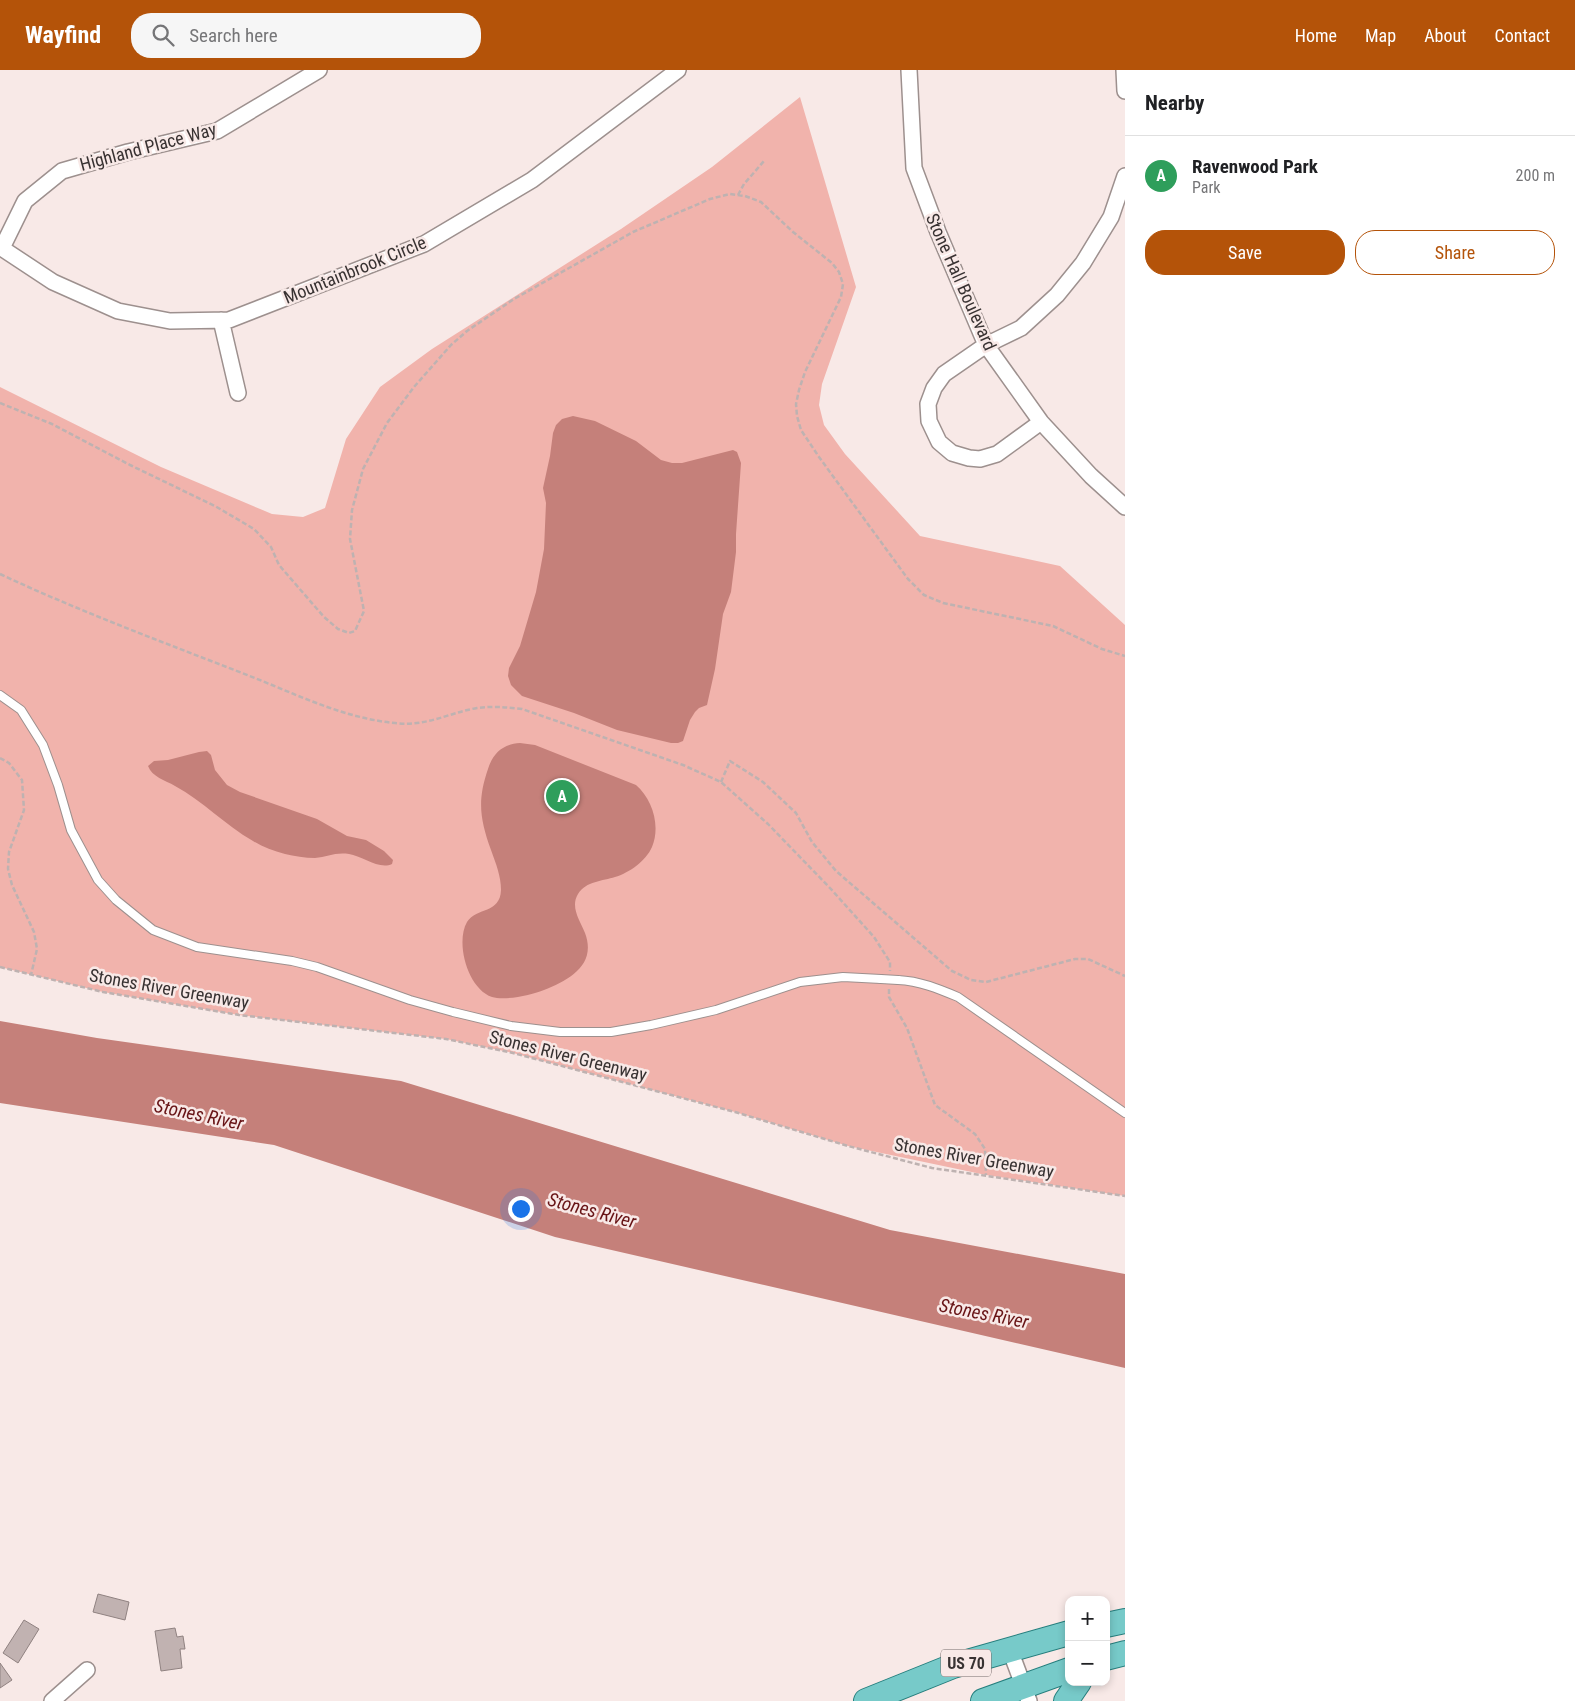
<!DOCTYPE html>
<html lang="en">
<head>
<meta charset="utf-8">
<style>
  body { margin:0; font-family:"Roboto Condensed",sans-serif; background:#f6f6f6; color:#202124 }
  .controls { position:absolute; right:15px; bottom:15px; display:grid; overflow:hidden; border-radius:10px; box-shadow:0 2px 8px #0003 }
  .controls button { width:45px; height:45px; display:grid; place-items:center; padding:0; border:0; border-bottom:1px solid #e0e0e0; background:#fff; color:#202124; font:25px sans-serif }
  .you { position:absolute; left:520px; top:1138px; width:18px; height:18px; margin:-12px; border:4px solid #fff; border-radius:50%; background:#1a73e8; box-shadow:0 0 0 8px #1a73e833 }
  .badge { display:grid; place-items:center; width:32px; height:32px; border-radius:50%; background:#b45309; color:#fff; font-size:16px; font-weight:700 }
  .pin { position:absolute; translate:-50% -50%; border:2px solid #fff; box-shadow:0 1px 5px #0006 }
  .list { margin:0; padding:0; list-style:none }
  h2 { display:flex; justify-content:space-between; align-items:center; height:65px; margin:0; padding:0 20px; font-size:21px }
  h2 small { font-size:16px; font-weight:400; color:#757577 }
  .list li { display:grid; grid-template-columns:32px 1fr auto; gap:15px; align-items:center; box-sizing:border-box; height:80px; padding:0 20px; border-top:1px solid #e0e0e0 }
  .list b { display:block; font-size:19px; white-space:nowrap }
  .list p { margin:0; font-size:16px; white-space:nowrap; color:#757577 }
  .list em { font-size:16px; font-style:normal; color:#757577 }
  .actions { display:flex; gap:10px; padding:15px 20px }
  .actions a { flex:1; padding:11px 0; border:1px solid #b45309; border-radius:20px; text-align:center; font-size:18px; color:#b45309 }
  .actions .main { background:#b45309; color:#fff }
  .icon { flex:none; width:28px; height:28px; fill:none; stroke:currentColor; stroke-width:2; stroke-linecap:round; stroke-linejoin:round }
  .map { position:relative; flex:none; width:1125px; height:1631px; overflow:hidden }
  header { display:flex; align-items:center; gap:30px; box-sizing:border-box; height:70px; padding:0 25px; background:#b45309; color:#fff }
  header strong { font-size:24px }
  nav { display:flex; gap:28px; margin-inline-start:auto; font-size:18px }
  .search { width:350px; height:45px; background:#f6f6f6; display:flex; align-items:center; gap:12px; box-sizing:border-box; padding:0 18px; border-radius:20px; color:#757577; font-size:19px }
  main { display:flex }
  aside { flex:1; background:#fff }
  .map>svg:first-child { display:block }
  .green { fill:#f1b3ac }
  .water { fill:#c5807a }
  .building { fill:#c1b2b1; stroke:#908281 }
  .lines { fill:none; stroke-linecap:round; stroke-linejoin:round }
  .lane-casing { stroke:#9d908e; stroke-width:10 }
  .street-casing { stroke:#9d908e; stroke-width:18 }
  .primary-casing { stroke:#267e7d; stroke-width:26 }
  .path { stroke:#beb2b1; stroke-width:2.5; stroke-dasharray:5 2.5; stroke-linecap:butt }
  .lane { stroke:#fff; stroke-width:8 }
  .street { stroke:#fff; stroke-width:15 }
  .primary { stroke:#77cac9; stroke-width:24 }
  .lane-bridge-casing { stroke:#9d908e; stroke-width:10; stroke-linecap:butt }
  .lane-bridge { stroke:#fff; stroke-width:8 }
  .labels { text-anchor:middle; stroke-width:5; stroke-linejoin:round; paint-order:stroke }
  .shield { fill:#f8e9e7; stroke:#726968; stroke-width:1 }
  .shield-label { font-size:16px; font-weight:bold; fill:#383232 }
  .street-label { font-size:18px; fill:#383232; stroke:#f8e9e7 }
  .water-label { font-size:19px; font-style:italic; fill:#681416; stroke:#f8e9e7 }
</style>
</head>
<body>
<header>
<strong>Wayfind</strong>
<div class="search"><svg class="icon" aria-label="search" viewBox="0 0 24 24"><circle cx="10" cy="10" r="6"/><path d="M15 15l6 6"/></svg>Search here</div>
<nav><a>Home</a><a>Map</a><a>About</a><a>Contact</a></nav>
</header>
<main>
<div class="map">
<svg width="1125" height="1631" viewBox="0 0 1125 1631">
  <rect width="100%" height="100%" fill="#f8e9e7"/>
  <!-- green -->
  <path class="green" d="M 800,27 L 856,217 L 822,314 L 819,335 L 824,355 L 845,384 L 920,466 L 1060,496 L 1125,555 L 1125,1126 L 986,1105 L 848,1076 L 735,1042 L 513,983 L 446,969 L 239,945 L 103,922 L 0,897 L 0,317 L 161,397 L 272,444 L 303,447 L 325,438 L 346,369 L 380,317 L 432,279 L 621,159 L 712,97 Z"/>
  <!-- water -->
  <path class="water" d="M 573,346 L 595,351 L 636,371 L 661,390 L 672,393 L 682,393 L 733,380 L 737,382 L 741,393 L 736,464 L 736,482 L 731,522 L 723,544 L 715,599 L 707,635 L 699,638 L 695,642 L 690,650 L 683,671 L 678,673 L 671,673 L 617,660 L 574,643 L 522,626 L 511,615 L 508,606 L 509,598 L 520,576 L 536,522 L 544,479 L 546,433 L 543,418 L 550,386 L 553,363 L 556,355 L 562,349 Z
    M 520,673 L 535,675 L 636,715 C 652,729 661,755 652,777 C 646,791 629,803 615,807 C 603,811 586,811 578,824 C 570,837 580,851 585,863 C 597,895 569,910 544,920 C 532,925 505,931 492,927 C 468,919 455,873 467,852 C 477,837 500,844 501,820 C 501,806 496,794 491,780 C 480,749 477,731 488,699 C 493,683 503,674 520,673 Z
    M 207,681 L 211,685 L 215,700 L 227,715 L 240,722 L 317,749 L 347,766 L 366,770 L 384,781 L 393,790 L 392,794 C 379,800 362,786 349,784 C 335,782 327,787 315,788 C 305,788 294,786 285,784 C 273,781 263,777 253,771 C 225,755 203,731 175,716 C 165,710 152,707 148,696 L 154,691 L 168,690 L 199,682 Z
    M 0,951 L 97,968 L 401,1011 L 890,1160 L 1125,1204 L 1125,1298 L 555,1167 L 274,1075 L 0,1033 Z"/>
  <!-- building -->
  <path class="building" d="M 98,1524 L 129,1532 L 125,1550 L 93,1542 Z
    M 24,1550 L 39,1559 L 18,1593 L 3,1583 Z
    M 175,1558 L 177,1567 L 183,1566 L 185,1579 L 180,1579 L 182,1598 L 161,1601 L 155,1561 Z
    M 0,1593 L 12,1610 L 0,1618 Z"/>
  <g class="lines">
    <!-- lane casing -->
    <g class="lane-casing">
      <path id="lane" d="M 0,625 L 21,640 L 43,675 L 58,715 L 71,760 L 98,810 L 116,830 L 153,860 L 197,877 L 292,891 L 317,897 L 410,930 L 453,942 L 511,956 L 560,962 L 611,962 L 651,955 L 716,940 L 800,912 L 843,907 L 881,909
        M 898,910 C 920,911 939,919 958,927 L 1125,1043"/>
    </g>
    <!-- street casing -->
    <g class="street-casing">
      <path id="street" d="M 909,0 L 914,98 L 938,162 L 986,275 L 1041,352 L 1091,406 L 1125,437
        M 1124,0 L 1125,21
        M 0,177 L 53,212 L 118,241 L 170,251 L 229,250 L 424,174 L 532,110 L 678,0
        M 2,178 L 25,131 L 62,101 L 128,82 L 217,61 L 319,0
        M 221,250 L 238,323
        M 1041,352 L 997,384 L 980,389 L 969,388 L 952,383 L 939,372 L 929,351 L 928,334 L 934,318 L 944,304 L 986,275 L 1021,258 L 1057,225 L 1083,193 L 1111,147 L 1125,106
        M 1010,1580 L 1029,1631
        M 52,1631 L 87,1600"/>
    </g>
    <!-- primary casing -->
    <g class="primary-casing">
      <path id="primary" d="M 1106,1555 L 1125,1551
        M 1106,1588 L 1125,1583
        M 866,1631 L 953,1596 L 1069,1563
        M 983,1631 L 1069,1600
        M 1066,1631 L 1079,1612"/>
    </g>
    <!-- path -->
    <path class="path" d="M 738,125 L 744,114 L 764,91
      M 0,333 L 52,354 L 130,395 L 215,436 L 254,459 L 271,477 L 279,495 L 324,547 L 338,559 L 349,563 L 355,561 L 364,541 L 350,469 L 352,440 L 363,399 L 387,353 L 414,317 L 451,275 L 467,261 L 514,229 L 633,162 L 710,129 L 730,124 L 745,126 L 761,132 L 793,162 L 832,193 L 839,202 L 843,214 L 841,227 L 805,302 L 799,320 L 796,334 L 797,346 L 801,360 L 819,387 L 908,509 L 924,525 L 943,533 L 1053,556 L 1102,579 L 1125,586
      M 0,504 C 79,541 160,571 242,603 C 292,622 341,648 395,653 C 426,657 448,643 477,638 C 492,636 506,637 522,639 L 683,695 L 721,712 L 768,754 L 830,818 L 874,867 L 890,892 L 890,901
      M 0,688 L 9,693 L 22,710 L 24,740 L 9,782 L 8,799 L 12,815 L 34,862 L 37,879 L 31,905
      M 721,712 L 730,691 L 763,712 L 796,743 L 812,772 L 836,801 L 952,901 L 971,910 L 986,912 L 1075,889 L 1088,889 L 1125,906
      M 0,897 L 103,922 L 239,945 L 446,969 L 513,983 L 735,1042 L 848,1076 L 932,1098 L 1125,1126
      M 889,919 L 889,927 L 907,958 L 935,1035 L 975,1064 L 985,1079 L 986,1105"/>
    <!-- lane -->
    <use href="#lane" class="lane"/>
    <!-- street -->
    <use href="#street" class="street"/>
    <!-- primary -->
    <use href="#primary" class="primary"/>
    <!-- lane-bridge casing -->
    <g class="lane-bridge-casing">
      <path id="lane-bridge" d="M 881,909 L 898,910"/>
    </g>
    <!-- lane-bridge -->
    <use href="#lane-bridge" class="lane-bridge"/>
  </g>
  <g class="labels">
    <!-- shield labels -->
    <rect class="shield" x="941" y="1579.5" width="50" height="27" rx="4"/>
    <g class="shield-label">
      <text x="966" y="1599">US 70</text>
    </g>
    <!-- street labels -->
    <g class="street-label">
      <text transform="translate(148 77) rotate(-15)" y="6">Highland Place Way</text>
      <text transform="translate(355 200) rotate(-22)" y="6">Mountainbrook Circle</text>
      <text transform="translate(961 212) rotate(66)" y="6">Stone Hall Boulevard</text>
      <text transform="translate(169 919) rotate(10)" y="6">Stones River Greenway</text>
      <text transform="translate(568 986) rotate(14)" y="6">Stones River Greenway</text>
      <text transform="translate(974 1088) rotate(10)" y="6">Stones River Greenway</text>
    </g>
    <!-- water labels -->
    <g class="water-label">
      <text transform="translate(199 1044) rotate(12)" y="7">Stones River</text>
      <text transform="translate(592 1140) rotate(15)" y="7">Stones River</text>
      <text transform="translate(984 1243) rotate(11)" y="7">Stones River</text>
    </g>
  </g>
</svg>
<div class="controls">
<button>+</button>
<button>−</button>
</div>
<div class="you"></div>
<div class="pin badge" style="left:562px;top:726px;background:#2e9e5b">A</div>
</div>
<aside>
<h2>Nearby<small></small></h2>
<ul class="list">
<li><span class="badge" style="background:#2e9e5b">A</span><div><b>Ravenwood Park</b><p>Park</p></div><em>200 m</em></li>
</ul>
<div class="actions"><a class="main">Save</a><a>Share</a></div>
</aside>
</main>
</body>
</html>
